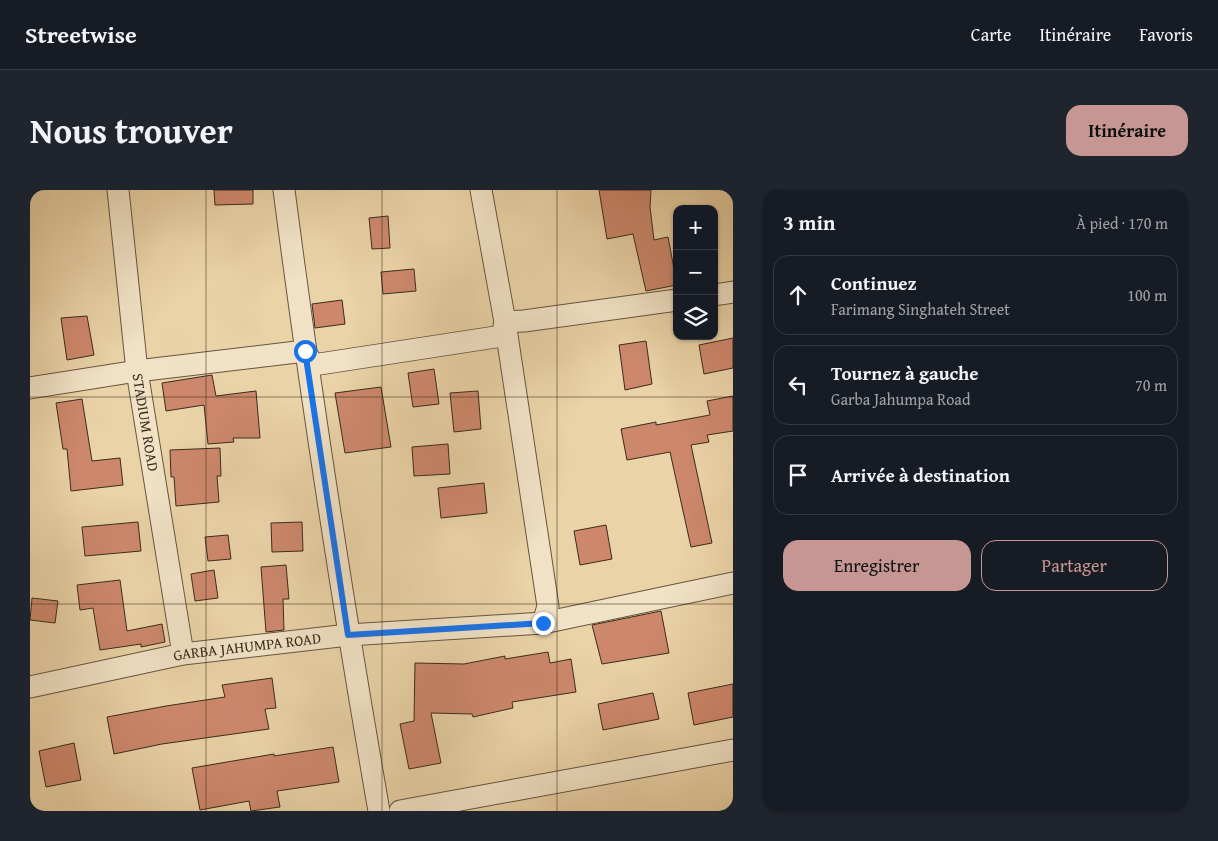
<!DOCTYPE html>
<html lang="fr">
<head>
<meta charset="utf-8">
<style>
  body { margin:0; font-family:"Gentium Book Plus",serif; background:#20242c; color:#f1f3f6 }
  .controls { position:absolute; right:15px; top:15px; display:grid; overflow:hidden; border-radius:10px; box-shadow:0 1px 4px #0004 }
  .controls button { width:45px; height:45px; display:grid; place-items:center; padding:0; border:0; border-bottom:1px solid #363941; background:#171b24; color:#f1f3f6; font:25px sans-serif }
  .stop { position:absolute; width:15px; height:15px; margin:-11px; border:4px solid #1a73e8; border-radius:50%; background:#fff }
  .stop.end { background:#1a73e8; border-color:#fff; box-shadow:0 1px 5px #0008 }
  .list { margin:0; padding:0; list-style:none }
  h2 { display:flex; justify-content:space-between; align-items:center; height:65px; margin:0; padding:0 20px; font-size:21px }
  h2 small { font-size:16px; font-weight:400; color:#9ea1a6 }
  .list li { display:grid; grid-template-columns:32px 1fr auto; gap:15px; align-items:center; box-sizing:border-box; height:80px; margin:0 10px 10px; padding:0 10px; border:1px solid #363941; border-radius:15px }
  .list b { display:block; font-size:19px; white-space:nowrap }
  .list p { margin:0; font-size:16px; white-space:nowrap; color:#9ea1a6 }
  .list em { font-size:16px; font-style:normal; color:#9ea1a6 }
  .actions { display:flex; gap:10px; padding:15px 20px }
  .actions a { flex:1; padding:11px 0; border:1px solid #c59692; border-radius:15px; text-align:center; font-size:18px; color:#c59692 }
  .actions .main { background:#c59692; color:#111 }
  .icon { flex:none; width:28px; height:28px; fill:none; stroke:currentColor; stroke-width:2; stroke-linecap:round; stroke-linejoin:round }
  .map { position:relative; flex:none; width:703px; height:621px; overflow:hidden; border-radius:15px }
  header { display:flex; align-items:center; gap:30px; box-sizing:border-box; height:70px; padding:0 25px; background:#171b24; border-bottom:1px solid #363941 }
  header strong { font-size:24px }
  nav { display:flex; gap:28px; margin-inline-start:auto; font-size:18px }
  .intro { display:flex; align-items:center; justify-content:space-between; box-sizing:border-box; height:120px; padding:0 30px }
  h1 { margin:0; font-size:35px }
  .button { padding:12px 22px; border-radius:15px; background:#c59692; color:#111; font-size:18px; font-weight:700 }
  main { display:flex; gap:30px; padding:0 30px }
  aside { flex:1; background:#171b24; border-radius:15px; box-shadow:0 1px 4px #0004 }
  .map>svg:first-child { display:block }
  .building { fill:#cd886c; stroke:#3a2b1e }
  .lines { fill:none; stroke-linecap:round; stroke-linejoin:round }
  .minor-casing { stroke:#665540; stroke-width:23 }
  .minor { stroke:#f1e2c6; stroke-width:21 }
  .route { stroke:#1a73e8; stroke-width:6 }
  .grid { fill:none; stroke:#3a2b1e; stroke-width:1; stroke-opacity:0.55 }
  .labels { text-anchor:middle; stroke-width:4; stroke-linejoin:round; paint-order:stroke }
  .street-label { font-size:15px; fill:#3a2b1e; stroke:#f1e2c6 }
</style>
</head>
<body>
<header>
<strong>Streetwise</strong>
<nav><a>Carte</a><a>Itinéraire</a><a>Favoris</a></nav>
</header>
<div class="intro"><h1>Nous trouver</h1><a class="button">Itinéraire</a></div>
<main>
<div class="map">
<svg width="703" height="621" viewBox="0 0 703 621">
  <rect width="100%" height="100%" fill="#ead3a7"/>
  <filter id="stains"><feTurbulence type="fractalNoise" baseFrequency=".004" numOctaves="4"/><feColorMatrix values="0 0 0 0 .2 0 0 0 0 .09 0 0 0 0 .02 0 0 0 .5 -.17"/></filter>
  <radialGradient id="worn" r=".72"><stop offset=".6" stop-color="#630" stop-opacity="0"/><stop offset="1" stop-color="#630" stop-opacity=".3"/></radialGradient>
  <!-- building -->
  <path class="building" d="M 184,0 L 223,0 L 223,14 L 185,15 Z
    M 569,0 L 621,0 L 620,17 L 624,50 L 638,47 L 647,95 L 616,101 L 603,44 L 577,49 Z
    M 358,26 L 360,58 L 342,59 L 339,28 Z
    M 384,79 L 386,101 L 353,104 L 351,82 Z
    M 312,110 L 315,134 L 285,138 L 282,114 Z
    M 57,126 L 64,165 L 37,170 L 31,128 Z
    M 703,148 L 703,178 L 674,184 L 669,155 Z
    M 616,151 L 622,194 L 595,200 L 589,155 Z
    M 404,179 L 409,214 L 383,217 L 378,183 Z
    M 182,185 L 186,206 L 226,201 L 230,248 L 203,248 L 204,252 L 178,254 L 174,215 L 136,221 L 132,193 Z
    M 351,197 L 361,257 L 315,263 L 305,203 Z
    M 448,201 L 451,239 L 424,242 L 420,203 Z
    M 703,206 L 703,241 L 677,245 L 679,252 L 661,255 L 682,353 L 661,357 L 640,262 L 597,270 L 591,239 L 626,232 L 626,235 L 680,225 L 677,211 Z
    M 52,209 L 62,271 L 90,268 L 93,295 L 41,301 L 37,259 L 33,259 L 26,213 Z
    M 418,254 L 420,284 L 384,286 L 382,257 Z
    M 190,258 L 191,286 L 187,286 L 189,312 L 146,316 L 144,287 L 141,287 L 140,260 Z
    M 454,293 L 457,323 L 411,328 L 408,298 Z
    M 108,332 L 111,361 L 55,366 L 52,337 Z
    M 272,332 L 273,361 L 242,362 L 241,333 Z
    M 576,335 L 582,369 L 550,375 L 544,341 Z
    M 198,345 L 201,369 L 178,371 L 175,347 Z
    M 256,375 L 259,409 L 253,409 L 254,440 L 236,442 L 231,377 Z
    M 184,380 L 188,408 L 165,411 L 161,384 Z
    M 90,390 L 97,441 L 132,434 L 135,452 L 111,457 L 111,454 L 70,460 L 63,418 L 50,420 L 47,395 Z
    M 2,408 L 28,411 L 25,433 L 0,430 Z
    M 631,421 L 639,463 L 572,474 L 562,435 Z
    M 518,462 L 520,473 L 541,469 L 546,502 L 482,512 L 483,518 L 443,527 L 442,524 L 401,523 L 411,573 L 379,579 L 370,534 L 384,531 L 385,473 L 434,474 L 475,466 L 475,469 Z
    M 242,488 L 246,518 L 235,519 L 239,539 L 132,554 L 84,564 L 77,527 L 136,516 L 195,507 L 192,495 Z
    M 703,494 L 703,527 L 664,535 L 658,503 Z
    M 623,503 L 629,529 L 573,540 L 568,514 Z
    M 44,553 L 51,590 L 16,597 L 9,561 Z
    M 303,557 L 309,592 L 247,601 L 250,617 L 221,621 L 219,611 L 170,620 L 162,578 L 244,564 L 244,566 Z"/>
  <g class="lines">
    <!-- minor casing -->
    <g class="minor-casing">
      <g id="minor">
        <path id="s1" d="M 88,0 L 107,181 L 153,464"/>
        <path d="M 254,0 C 281,208 313,415 349,621"/>
        <path d="M 451,0 L 475,132 L 518,416 L 513,433"/>
        <path d="M 684,105 L 703,102"/>
        <path d="M 0,198 L 107,181 L 275,161 L 283,175 L 472,146 L 475,132 L 494,131 L 647,110"/>
        <path id="s2" d="M 0,497 L 153,464 L 318,445 L 513,433 L 703,393"/>
        <path d="M 370,621 L 703,560"/>
      </g>
    </g>
    <!-- minor -->
    <use href="#minor" class="minor"/>
  </g>
  <g class="lines">
    <!-- route -->
    <path class="route" d="M 275,161 L 318,445 L 513,433"/>
  </g>
  <!-- grid -->
  <path class="grid" d="M 176,0 L 176,621M 352,0 L 352,621M 527,0 L 527,621M 0,207 L 703,207M 0,414 L 703,414"/>
  <g class="labels">
    <!-- street labels -->
    <g class="street-label">
      <text dy="5" stroke="none"><textPath href="#s1" startOffset="234">STADIUM ROAD</textPath></text>
      <text dy="5" stroke="none"><textPath href="#s2" startOffset="221">GARBA JAHUMPA ROAD</textPath></text>
    </g>
  </g>
  <rect width="100%" height="100%" filter="url(#stains)"/>
  <rect width="100%" height="100%" fill="url(#worn)"/>
</svg>
<div class="controls">
<button>+</button>
<button>−</button>
<button><svg class="icon" aria-label="layers" viewBox="0 0 24 24"><path d="M12 4l9 5-9 5-9-5zM3 14l9 5 9-5"/></svg></button>
</div>
<div class="stop" style="left:275px;top:161px"></div>
<div class="stop end" style="left:513px;top:433px"></div>
</div>
<aside>
<h2>3 min<small>À pied · 170 m</small></h2>
<ul class="list">
<li><svg class="icon" aria-label="ahead" viewBox="0 0 24 24"><path d="M12 20V5M6 11l6-6 6 6"/></svg><div><b>Continuez</b><p>Farimang Singhateh Street</p></div><em>100 m</em></li>
<li><svg class="icon" aria-label="left" viewBox="0 0 24 24"><path d="M17 20v-9H6M10 6l-5 5 5 5"/></svg><div><b>Tournez à gauche</b><p>Garba Jahumpa Road</p></div><em>70 m</em></li>
<li><svg class="icon" aria-label="arrive" viewBox="0 0 24 24"><path d="M6 21V4h12l-3 4 3 4H6"/></svg><div><b>Arrivée à destination</b></div></li>
</ul>
<div class="actions"><a class="main">Enregistrer</a><a>Partager</a></div>
</aside>
</main>
</body>
</html>
